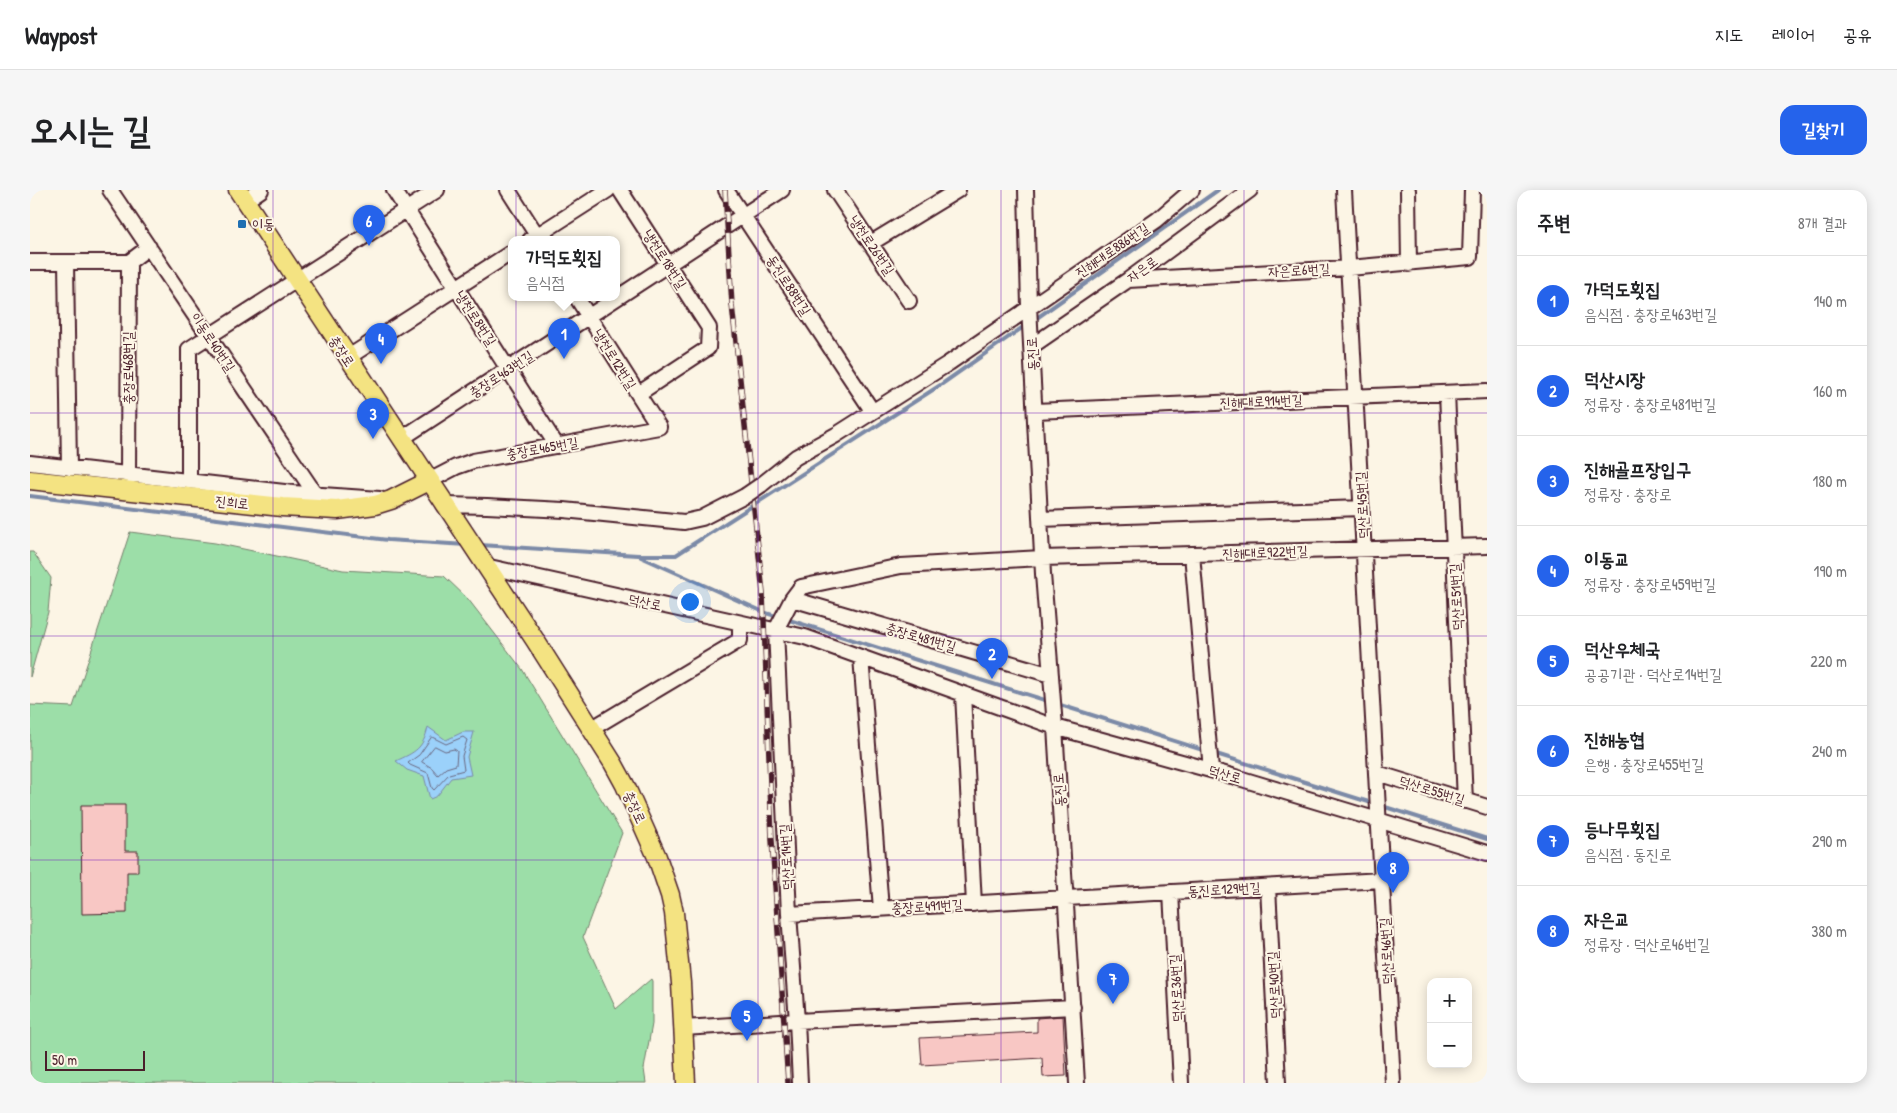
<!DOCTYPE html>
<html lang="ko">
<head>
<meta charset="utf-8">
<style>
  body { margin:0; font-family:"Patrick Hand","Poor Story",sans-serif; background:#f6f6f6; color:#202124 }
  .controls { position:absolute; right:15px; bottom:15px; display:grid; overflow:hidden; border-radius:10px; box-shadow:0 2px 12px #0003 }
  .controls button { width:45px; height:45px; display:grid; place-items:center; padding:0; border:0; border-bottom:1px solid #e0e0e0; background:#fff; color:#202124; font:25px sans-serif }
  .scale { position:absolute; left:15px; bottom:12px; width:100px; box-sizing:border-box; padding-left:5px; border:2px solid #4a1f2b; border-top:0; font-size:14px; line-height:18px; white-space:nowrap; color:#4a1f2b; -webkit-text-stroke:4px #fcf5e5; paint-order:stroke }
  .you { position:absolute; left:659px; top:411px; width:18px; height:18px; margin:-12px; border:4px solid #fff; border-radius:50%; background:#1a73e8; box-shadow:0 0 0 8px #1a73e833 }
  .badge { display:grid; place-items:center; width:32px; height:32px; border-radius:50%; background:#2563eb; color:#fff; font-size:16px; font-weight:700 }
  .pin { position:absolute; translate:-50% -41px; filter:drop-shadow(0 1px 2px #0008) }
  .pin::after { content:''; position:absolute; top:26px; width:18px; height:15px; background:inherit; clip-path:polygon(0 0,100% 0,50% 100%) }
  .popup { position:absolute; left:478px; top:46px; width:112px; height:65px; box-sizing:border-box; display:grid; place-content:center; border-radius:10px; background:#fff; filter:drop-shadow(0 1px 4px #0005); font-size:16px; white-space:nowrap; color:#757577 }
  .popup b { font-size:19px; color:#202124 }
  .popup::after { content:''; position:absolute; left:50%; top:100%; margin-left:-10px; border:10px solid transparent; border-top-color:#fff }
  .list { margin:0; padding:0; list-style:none }
  h2 { display:flex; justify-content:space-between; align-items:center; height:65px; margin:0; padding:0 20px; font-size:21px }
  h2 small { font-size:16px; font-weight:400; color:#757577 }
  .list li { display:grid; grid-template-columns:32px 1fr auto; gap:15px; align-items:center; box-sizing:border-box; height:90px; padding:0 20px; border-top:1px solid #e0e0e0 }
  .list b { display:block; font-size:19px; white-space:nowrap }
  .list p { margin:0; font-size:16px; white-space:nowrap; color:#757577 }
  .list em { font-size:16px; font-style:normal; color:#757577 }
  .map { position:relative; flex:none; width:1457px; height:893px; overflow:hidden; border-radius:15px }
  header { display:flex; align-items:center; gap:30px; box-sizing:border-box; height:70px; padding:0 25px; background:#fff; border-bottom:1px solid #e0e0e0 }
  header strong { font-size:24px }
  nav { display:flex; gap:28px; margin-inline-start:auto; font-size:18px }
  .intro { display:flex; align-items:center; justify-content:space-between; box-sizing:border-box; height:120px; padding:0 30px }
  h1 { margin:0; font-size:35px }
  .button { padding:12px 22px; border-radius:15px; background:#2563eb; color:#fff; font-size:18px; font-weight:700 }
  main { display:flex; gap:30px; padding:0 30px }
  aside { flex:1; background:#fff; border-radius:15px; box-shadow:0 2px 12px #0003 }
  .map>svg:first-child { display:block }
  .green { fill:#9cdea8; stroke:#737e6a }
  .water { fill:#9bd1fa; stroke:#7b8aa7 }
  .lines { fill:none; stroke-linecap:round; stroke-linejoin:round }
  .shore { stroke:#6a667e; stroke-width:1 }
  .stream { stroke:#7b8aa7; stroke-width:4 }
  .building { fill:#f8c7c4; stroke:#4a1f2b }
  .minor-casing { stroke:#4a1f2b; stroke-width:18 }
  .major-casing { stroke:#4a1f2b; stroke-width:21 }
  .minor { stroke:#fcf5e5; stroke-width:14 }
  .major { stroke:#f4e382; stroke-width:18 }
  .rail-casing { stroke:#4a1f2b; stroke-width:5.5 }
  .rail { stroke:#fcf5e5; stroke-width:4; stroke-dasharray:11; stroke-linecap:butt }
  .minor-bridge-casing { stroke:#4a1f2b; stroke-width:18; stroke-linecap:butt }
  .minor-bridge { stroke:#fcf5e5; stroke-width:14 }
  .grid { fill:none; stroke:#7b2cbf; stroke-width:1; stroke-opacity:0.55 }
  .poi-dot { fill:#1f6fb2; stroke:#fcf5e5; stroke-width:2 }
  .labels { text-anchor:middle; stroke-width:4; stroke-linejoin:round; paint-order:stroke }
  .poi-label { font-size:14px; fill:#4a1f2b; stroke:#fcf5e5; text-anchor:start }
  .street-label { font-size:14px; fill:#4a1f2b; stroke:#fcf5e5 }
</style>
</head>
<body>
<header>
<strong>Waypost</strong>
<nav><a>지도</a><a>레이어</a><a>공유</a></nav>
</header>
<div class="intro"><h1>오시는 길</h1><a class="button">길찾기</a></div>
<main>
<div class="map">
<svg width="1457" height="893" viewBox="0 0 1457 893">
  <rect width="100%" height="100%" fill="#fcf5e5"/>
  <filter id="ink" filterUnits="userSpaceOnUse"><feTurbulence type="fractalNoise" baseFrequency=".02" numOctaves="2"/><feDisplacementMap in="SourceGraphic" scale="10" xChannelSelector="R" yChannelSelector="G"/><feConvolveMatrix kernelMatrix="1 2 1 2 8 2 1 2 1" color-interpolation-filters="sRGB"/></filter>
  <g filter="url(#ink)">
    <!-- green -->
    <path class="green" d="M 100,342 L 185,353 L 313,380 L 414,386 L 438,409 L 492,479 L 592,643 L 553,747 L 586,819 L 621,789 L 622,791 L 622,834 L 614,879 L 616,893 L 0,893 L 0,515 L 43,517 Z
      M 0,362 L 3,362 L 21,388 L 18,422 L 0,487 Z"/>
    <!-- water -->
    <path class="water" d="M 398,537 L 416,550 L 433,542 L 444,542 L 437,567 L 441,585 L 421,588 L 407,606 L 400,609 L 394,586 L 377,580 L 366,571 C 385,562 393,559 398,537 Z"/>
    <g class="lines">
      <!-- shore -->
      <path class="shore" d="M 402,547 L 416,554 L 433,547 L 437,550 L 432,566 L 434,580 L 419,584 L 404,600 L 402,598 L 398,583 L 380,575 L 378,573 L 389,565 Z
        M 405,556 L 415,561 L 424,559 L 427,561 L 426,575 L 416,578 L 408,585 L 402,578 L 392,572 Z"/>
      <!-- stream -->
      <path class="stream" d="M 1004,130 L 1188,0
        M 0,306 L 358,350 L 436,355
        M 450,355 L 608,365 L 646,365 L 912,194 L 996,135
        M 611,367 L 736,423 L 749,427
        M 756,429 L 1021,512
        M 1027,514 L 1176,561
        M 1183,563 L 1345,614
        M 1352,616 L 1457,649"/>
    </g>
    <!-- building -->
    <path class="building" d="M 51,615 L 95,615 L 95,661 L 108,661 L 108,682 L 97,682 L 97,723 L 52,724 Z
      M 1033,826 L 1036,886 L 1013,887 L 1012,868 L 892,875 L 890,848 L 1007,842 L 1007,828 Z"/>
    <g class="lines">
      <!-- minor casing -->
      <g class="minor-casing">
        <path id="minor" d="M 80,0 L 286,305
          M 364,0 L 527,256
          M 478,0 L 510,50
          M 590,0 L 679,138 L 678,158 L 608,204
          M 696,0 L 839,216
          M 805,0 L 879,111
          M 996,0 L 999,116 L 1013,384 L 1025,537 L 1047,893
          M 1314,0 L 1363,893
          M 1378,0 L 1379,74
          M 215,11 L 231,0
          M 500,50 L 578,0
          M 841,53 L 928,0
          M 0,72 L 99,72 L 119,57
          M 36,72 L 39,278
          M 1098,90 L 1319,78 L 1440,67 L 1442,0
          M 1002,156 L 1098,90 L 1220,0
          M 317,168 L 482,62
          M 1417,203 L 1435,611
          M 1005,221 L 1457,201
          M 371,249 L 752,0
          M 0,273 L 263,303 L 350,309
          M 98,285 L 99,72
          M 159,291 L 159,159 L 407,0
          M 399,291 L 426,277 L 443,271 L 629,237 L 547,108
          M 731,295 L 766,267 L 806,245 L 919,173 L 1127,30 L 1162,0
          M 414,315 L 457,316 L 534,320 L 654,332 L 672,328 L 715,306
          M 1010,329 L 1332,318
          M 1162,364 L 1181,580
          M 455,376 L 775,447 L 1025,537 L 1202,586 L 1457,663
          M 762,409 L 1021,485
          M 831,467 L 851,719
          M 933,504 L 944,714
          M 561,539 L 710,450 L 710,433
          M 1347,583 L 1457,617
          M 1238,697 L 1248,893
          M 1141,702 L 1151,893
          M 759,724 L 1352,690
          M 653,838 L 767,831 L 1043,817
          M 770,893 L 767,831 L 759,724 L 746,440 L 762,409 L 771,397 L 871,376 L 1012,368 L 1457,356"/>
      </g>
      <!-- major casing -->
      <g class="major-casing">
        <path id="major" d="M 208,0 L 505,450 L 583,573 L 595,595 L 627,667 L 640,705 L 644,723 L 651,793 L 656,893
          M 0,290 L 252,317 L 307,320 L 345,315 L 361,310 L 399,291"/>
      </g>
      <!-- minor -->
      <use href="#minor" class="minor"/>
      <!-- major -->
      <use href="#major" class="major"/>
      <!-- rail casing -->
      <g class="rail-casing">
        <path id="rail" d="M 695,0 L 702,115 L 733,403 L 742,650 L 758,893"/>
      </g>
      <!-- rail -->
      <use href="#rail" class="rail"/>
      <!-- minor-bridge casing -->
      <g class="minor-bridge-casing">
        <path id="minor-bridge" d="M 715,306 L 731,295"/>
      </g>
      <!-- minor-bridge -->
      <use href="#minor-bridge" class="minor-bridge"/>
    </g>
  </g>
  <!-- grid -->
  <path class="grid" d="M 243,0 L 243,893M 486,0 L 486,893M 728,0 L 728,893M 971,0 L 971,893M 1214,0 L 1214,893M 0,223 L 1457,223M 0,446 L 1457,446M 0,670 L 1457,670"/>
  <!-- markers -->
  <rect class="poi-dot" x="207" y="29" width="10" height="10" rx="2.5"/>
  <g class="labels">
    <!-- poi labels -->
    <g class="poi-label">
      <text x="222" y="39">이동</text>
    </g>
    <!-- street labels -->
    <g class="street-label">
      <text transform="translate(842 55) rotate(56)" y="5">냉천로26번길</text>
      <text transform="translate(1082 60) rotate(-34)" y="5">진해대로886번길</text>
      <text transform="translate(635 69) rotate(57)" y="5">냉천로18번길</text>
      <text transform="translate(1112 79) rotate(-36)" y="5">자은로</text>
      <text transform="translate(1269 80) rotate(-3)" y="5">자은로6번길</text>
      <text transform="translate(759 95) rotate(57)" y="5">동진로88번길</text>
      <text transform="translate(446 128) rotate(57)" y="5">냉천로8번길</text>
      <text transform="translate(183 152) rotate(56)" y="5">이동로40번길</text>
      <text transform="translate(312 161) rotate(56)" y="5">충장로</text>
      <text transform="translate(1002 164) rotate(-93)" y="5">동진로</text>
      <text transform="translate(585 169) rotate(58)" y="5">냉천로12번길</text>
      <text transform="translate(98 178) rotate(-90)" y="5">충장로468번길</text>
      <text transform="translate(471 184) rotate(-33)" y="5">충장로463번길</text>
      <text transform="translate(1231 211) rotate(-2)" y="5">진해대로914번길</text>
      <text transform="translate(512 258) rotate(-10)" y="5">충장로465번길</text>
      <text transform="translate(202 312) rotate(6)" y="5">진희로</text>
      <text transform="translate(1332 315) rotate(-93)" y="5">덕산로45번길</text>
      <text transform="translate(1235 362) rotate(-2)" y="5">진해대로922번길</text>
      <text transform="translate(1426 407) rotate(-93)" y="5">덕산로51번길</text>
      <text transform="translate(615 412) rotate(12)" y="5">덕산로</text>
      <text transform="translate(891 447) rotate(16)" y="5">충장로481번길</text>
      <text transform="translate(1195 584) rotate(16)" y="5">덕산로</text>
      <text transform="translate(1029 600) rotate(-94)" y="5">동진로</text>
      <text transform="translate(1402 600) rotate(17)" y="5">덕산로55번길</text>
      <text transform="translate(605 617) rotate(65)" y="5">충장로</text>
      <text transform="translate(756 667) rotate(-93)" y="5">덕산로14번길</text>
      <text transform="translate(1194 699) rotate(-3)" y="5">동진로129번길</text>
      <text transform="translate(897 716) rotate(-3)" y="5">충장로491번길</text>
      <text transform="translate(1356 761) rotate(-93)" y="5">덕산로46번길</text>
      <text transform="translate(1244 795) rotate(-93)" y="5">덕산로40번길</text>
      <text transform="translate(1146 798) rotate(-93)" y="5">덕산로36번길</text>
    </g>
  </g>
</svg>
<div class="controls">
<button>+</button>
<button>−</button>
</div>
<div class="scale">50 m</div>
<div class="you"></div>
<div class="pin badge" style="left:534px;top:169px">1</div>
<div class="popup"><b>가덕도횟집</b>음식점</div>
<div class="pin badge" style="left:962px;top:489px">2</div>
<div class="pin badge" style="left:343px;top:249px">3</div>
<div class="pin badge" style="left:351px;top:174px">4</div>
<div class="pin badge" style="left:717px;top:851px">5</div>
<div class="pin badge" style="left:339px;top:56px">6</div>
<div class="pin badge" style="left:1083px;top:814px">7</div>
<div class="pin badge" style="left:1363px;top:703px">8</div>
</div>
<aside>
<h2>주변<small>8개 결과</small></h2>
<ul class="list">
<li><span class="badge">1</span><div><b>가덕도횟집</b><p>음식점 · 충장로463번길</p></div><em>140 m</em></li>
<li><span class="badge">2</span><div><b>덕산시장</b><p>정류장 · 충장로481번길</p></div><em>160 m</em></li>
<li><span class="badge">3</span><div><b>진해골프장입구</b><p>정류장 · 충장로</p></div><em>180 m</em></li>
<li><span class="badge">4</span><div><b>이동교</b><p>정류장 · 충장로459번길</p></div><em>190 m</em></li>
<li><span class="badge">5</span><div><b>덕산우체국</b><p>공공기관 · 덕산로14번길</p></div><em>220 m</em></li>
<li><span class="badge">6</span><div><b>진해농협</b><p>은행 · 충장로455번길</p></div><em>240 m</em></li>
<li><span class="badge">7</span><div><b>등나무횟집</b><p>음식점 · 동진로</p></div><em>290 m</em></li>
<li><span class="badge">8</span><div><b>자은교</b><p>정류장 · 덕산로46번길</p></div><em>380 m</em></li>
</ul>
</aside>
</main>
</body>
</html>
